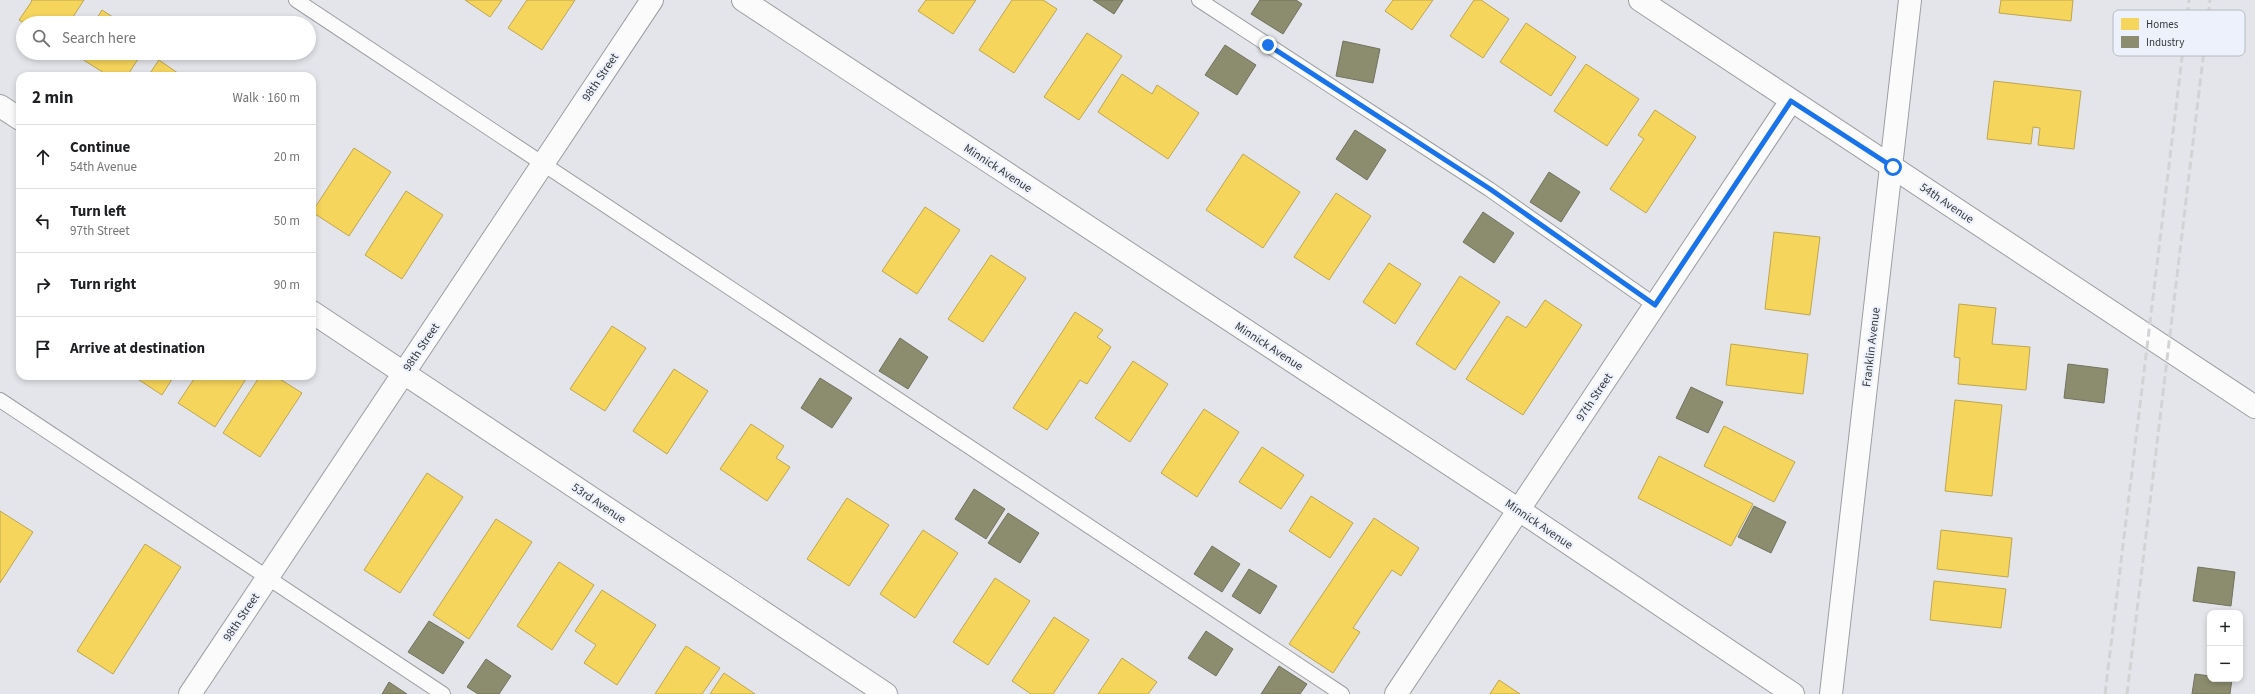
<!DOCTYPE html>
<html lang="en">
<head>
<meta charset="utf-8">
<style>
  body { margin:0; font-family:"Source Sans 3",sans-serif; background:#f6f6f6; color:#202124 }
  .controls { position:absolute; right:12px; bottom:12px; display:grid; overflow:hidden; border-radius:8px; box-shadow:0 2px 6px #0003 }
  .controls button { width:36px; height:36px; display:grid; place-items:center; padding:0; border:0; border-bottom:1px solid #e0e0e0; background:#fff; color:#202124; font:20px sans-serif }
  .stop { position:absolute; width:12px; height:12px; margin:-9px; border:3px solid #1a73e8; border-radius:50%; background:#fff }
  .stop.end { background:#1a73e8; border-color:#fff; box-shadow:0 1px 4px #0008 }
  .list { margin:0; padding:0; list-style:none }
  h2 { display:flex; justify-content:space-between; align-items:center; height:52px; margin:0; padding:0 16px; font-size:17px }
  h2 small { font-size:13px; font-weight:400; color:#757577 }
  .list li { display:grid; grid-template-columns:26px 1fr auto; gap:12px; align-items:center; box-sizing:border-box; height:64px; padding:0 16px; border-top:1px solid #e0e0e0 }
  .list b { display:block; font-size:15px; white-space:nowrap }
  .list p { margin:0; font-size:13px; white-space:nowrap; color:#757577 }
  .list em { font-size:13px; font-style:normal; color:#757577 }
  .icon { flex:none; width:22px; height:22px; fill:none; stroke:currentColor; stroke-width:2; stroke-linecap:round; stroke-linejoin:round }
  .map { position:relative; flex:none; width:2255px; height:694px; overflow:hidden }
  .search { position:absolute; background:#fff; box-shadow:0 2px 6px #0003; left:16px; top:16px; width:300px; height:44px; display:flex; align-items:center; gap:10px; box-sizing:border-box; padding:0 14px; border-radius:22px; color:#757577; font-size:15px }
  .panel { position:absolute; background:#fff; box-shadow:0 2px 6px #0003; left:16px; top:72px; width:300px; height:308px; border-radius:12px }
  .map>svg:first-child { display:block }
  .homes { fill:#f6d55c; stroke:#bda652 }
  .industry { fill:#8c8c6e; stroke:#72735f }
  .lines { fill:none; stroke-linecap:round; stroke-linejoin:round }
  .service-casing { stroke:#9c9ea1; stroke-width:16 }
  .minor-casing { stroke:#9c9ea1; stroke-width:24 }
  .service { stroke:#fbfbfc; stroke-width:14 }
  .minor { stroke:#fbfbfc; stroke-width:22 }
  .rail { stroke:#d3d3d5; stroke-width:3; stroke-dasharray:8 4; stroke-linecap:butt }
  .route { stroke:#1a73e8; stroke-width:5 }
  .labels { text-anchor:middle; stroke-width:4; stroke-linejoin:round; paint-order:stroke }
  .street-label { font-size:12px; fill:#37383c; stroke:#edf1fb }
  .key { fill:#edf1fb; stroke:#b6bac2; stroke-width:1 }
  .key-label { font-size:11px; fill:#37383c }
</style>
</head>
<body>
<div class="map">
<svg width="2255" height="694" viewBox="0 0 2255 694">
  <rect width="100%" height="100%" fill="#e4e5ea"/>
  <!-- homes -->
  <path class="homes" d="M 31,0 L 84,0 L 69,23 L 24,23 L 19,20 L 32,1 Z
    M 465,0 L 502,0 L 490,17 Z
    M 527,0 L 575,0 L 542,50 L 508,28 Z
    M 926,0 L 976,0 L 953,34 L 918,11 Z
    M 1012,0 L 1043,0 L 1057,9 L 1014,73 L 979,50 Z
    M 1393,0 L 1433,0 L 1412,30 L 1385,11 Z
    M 1474,0 L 1481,0 L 1509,19 L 1483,58 L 1450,36 Z
    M 2001,0 L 2073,0 L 2071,21 L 1999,13 Z
    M 102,10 L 122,23 L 94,23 Z
    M 1526,23 L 1576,57 L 1551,96 L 1500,62 Z
    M 1087,33 L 1122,56 L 1079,120 L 1044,97 Z
    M 142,53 L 127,76 L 109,76 L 74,54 Z
    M 159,60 L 182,76 L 148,76 Z
    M 1586,64 L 1639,99 L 1607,146 L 1554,111 Z
    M 1122,74 L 1152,94 L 1157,85 L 1199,113 L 1168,159 L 1098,112 Z
    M 1994,81 L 2081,91 L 2074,149 L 2038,145 L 2040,128 L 2033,127 L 2031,144 L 1987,139 Z
    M 1655,110 L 1696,137 L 1646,213 L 1610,189 L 1644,139 L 1638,135 Z
    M 354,148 L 391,172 L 349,236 L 312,212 Z
    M 1243,154 L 1300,192 L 1263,248 L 1206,210 Z
    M 406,191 L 443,215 L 402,279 L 365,255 Z
    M 1336,193 L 1371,216 L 1329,280 L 1294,257 Z
    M 925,207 L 960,230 L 917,294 L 882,271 Z
    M 1774,232 L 1820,237 L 1810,315 L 1765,309 Z
    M 991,255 L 1026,278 L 983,342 L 948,319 Z
    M 1389,263 L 1421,284 L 1395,324 L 1363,302 Z
    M 1460,276 L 1500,302 L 1455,370 L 1416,344 Z
    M 1545,300 L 1582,325 L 1523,415 L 1466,379 L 1507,316 L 1526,328 Z
    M 1959,304 L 1996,308 L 1992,344 L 2030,347 L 2026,390 L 1958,384 L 1960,358 L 1954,357 Z
    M 1075,312 L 1103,330 L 1097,337 L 1111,347 L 1087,384 L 1080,380 L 1047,430 L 1013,408 Z
    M 612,326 L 646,348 L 605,411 L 570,389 Z
    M 1731,344 L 1808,354 L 1803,394 L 1726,385 Z
    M 1133,361 L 1168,384 L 1130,442 L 1095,418 Z
    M 674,369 L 708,391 L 667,454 L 633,431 Z
    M 133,376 L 174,376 L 162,395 Z
    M 196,376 L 248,376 L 215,427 L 178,403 Z
    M 260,376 L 275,376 L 302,393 L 260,457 L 223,433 Z
    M 1955,400 L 2002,405 L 1992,496 L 1945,491 Z
    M 1204,409 L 1239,432 L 1197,497 L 1161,473 Z
    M 751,424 L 784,446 L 776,458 L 790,467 L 767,501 L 720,469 Z
    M 1724,426 L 1795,462 L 1774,502 L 1704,466 Z
    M 1262,447 L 1304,475 L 1281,509 L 1239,482 Z
    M 1659,456 L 1753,504 L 1731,546 L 1638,498 Z
    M 427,473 L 463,497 L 400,593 L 364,570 Z
    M 1311,496 L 1353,523 L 1330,558 L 1289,531 Z
    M 847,498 L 889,525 L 849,586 L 807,559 Z
    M 0,511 L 33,532 L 0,583 Z
    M 1374,518 L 1419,548 L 1401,576 L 1392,570 L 1353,628 L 1360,632 L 1333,673 L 1289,644 Z
    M 496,519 L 532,542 L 469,639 L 433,615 Z
    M 923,530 L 958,553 L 915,618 L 880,594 Z
    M 1941,530 L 2012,538 L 2008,577 L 1937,569 Z
    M 145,544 L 181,567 L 113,674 L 77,651 Z
    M 559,562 L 594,585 L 552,650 L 517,626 Z
    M 995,578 L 1030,601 L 988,665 L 953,642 Z
    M 1934,581 L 2006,589 L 2001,628 L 1930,620 Z
    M 602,590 L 656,625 L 617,685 L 584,663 L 596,645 L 575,631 Z
    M 1054,617 L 1089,640 L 1053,694 L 1031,694 L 1012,681 Z
    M 686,646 L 720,668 L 702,694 L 655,694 Z
    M 1122,658 L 1157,682 L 1148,694 L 1098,694 Z
    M 724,673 L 755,694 L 710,694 Z
    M 1499,680 L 1520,694 L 1490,694 Z"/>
  <!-- industry -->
  <path class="industry" d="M 1093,0 L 1123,0 L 1114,14 Z
    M 1260,0 L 1296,0 L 1302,4 L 1283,34 L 1251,14 Z
    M 1343,41 L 1380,49 L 1373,83 L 1336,76 Z
    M 1225,45 L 1256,65 L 1237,95 L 1205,75 Z
    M 1355,130 L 1386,150 L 1367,180 L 1336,159 Z
    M 1549,172 L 1580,192 L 1561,222 L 1530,202 Z
    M 1483,212 L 1514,233 L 1494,263 L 1463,242 Z
    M 900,338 L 928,357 L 908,389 L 879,371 Z
    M 2068,364 L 2108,369 L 2104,403 L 2064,398 Z
    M 820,378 L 852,398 L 832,428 L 801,408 Z
    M 1691,387 L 1723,402 L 1708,433 L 1676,418 Z
    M 974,489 L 1005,509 L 986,539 L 955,519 Z
    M 1754,506 L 1786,522 L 1771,553 L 1738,537 Z
    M 1008,513 L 1039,533 L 1020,563 L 988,543 Z
    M 1212,546 L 1240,564 L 1222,592 L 1194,574 Z
    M 2198,567 L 2235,572 L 2231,606 L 2193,601 Z
    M 1249,569 L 1277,586 L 1260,614 L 1232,596 Z
    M 429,621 L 464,642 L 443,674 L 408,652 Z
    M 1206,631 L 1233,649 L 1216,676 L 1188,658 Z
    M 486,659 L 511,676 L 499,694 L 478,694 L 467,687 Z
    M 1279,666 L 1307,684 L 1300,694 L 1261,694 Z
    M 2195,674 L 2210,676 L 2210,679 L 2232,679 L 2230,694 L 2192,694 Z
    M 389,682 L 407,694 L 382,694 Z"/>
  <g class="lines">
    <!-- service casing -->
    <g class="service-casing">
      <path id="service" d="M 296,0 L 1342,694
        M 1199,0 L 1489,189 L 1655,305
        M 0,400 L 443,694"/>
    </g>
    <!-- minor casing -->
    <g class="minor-casing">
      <path id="minor" d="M 743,0 L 1519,510 L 1793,694
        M 1640,0 L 2255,407
        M 0,106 L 20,119
        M 312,312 L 886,694
        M 190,694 L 652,0
        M 1396,694 L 1791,101
        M 1831,694 L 1910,0"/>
    </g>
    <!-- service -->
    <use href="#service" class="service"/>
    <!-- minor -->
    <use href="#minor" class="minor"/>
    <!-- rail -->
    <path class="rail" d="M 2105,694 L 2189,0
      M 2127,694 L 2210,0"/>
  </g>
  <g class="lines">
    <!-- route -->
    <path class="route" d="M 1268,45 L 1490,189 L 1655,305 L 1791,101 L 1893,167"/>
  </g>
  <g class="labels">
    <!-- street labels -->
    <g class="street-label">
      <text transform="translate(600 77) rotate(-56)" y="4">98th Street</text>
      <text transform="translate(998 168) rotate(33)" y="4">Minnick Avenue</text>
      <text transform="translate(1947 203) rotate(34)" y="4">54th Avenue</text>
      <text transform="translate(1269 346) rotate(33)" y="4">Minnick Avenue</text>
      <text transform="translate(421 347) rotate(-56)" y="4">98th Street</text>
      <text transform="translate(1871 347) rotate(-83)" y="4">Franklin Avenue</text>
      <text transform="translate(1594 397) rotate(-56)" y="4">97th Street</text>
      <text transform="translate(599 503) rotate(34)" y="4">53rd Avenue</text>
      <text transform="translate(1539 524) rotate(34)" y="4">Minnick Avenue</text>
      <text transform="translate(241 617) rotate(-56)" y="4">98th Street</text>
    </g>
  </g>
  <!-- legend -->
  <rect x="2113" y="10" width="132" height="46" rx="6" class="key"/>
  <rect x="2121" y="18" width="18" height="12" fill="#f6d55c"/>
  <rect x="2121" y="36" width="18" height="12" fill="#8c8c6e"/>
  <g class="key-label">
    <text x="2146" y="28">Homes</text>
    <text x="2146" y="46">Industry</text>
  </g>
</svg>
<div class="controls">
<button>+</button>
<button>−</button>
</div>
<div class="stop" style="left:1893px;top:167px"></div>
<div class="stop end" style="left:1268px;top:45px"></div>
<div class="search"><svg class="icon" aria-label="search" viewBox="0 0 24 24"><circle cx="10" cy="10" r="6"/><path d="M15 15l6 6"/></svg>Search here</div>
<section class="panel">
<h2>2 min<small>Walk · 160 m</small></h2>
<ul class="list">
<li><svg class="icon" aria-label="ahead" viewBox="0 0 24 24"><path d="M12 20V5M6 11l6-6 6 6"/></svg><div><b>Continue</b><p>54th Avenue</p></div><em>20 m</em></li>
<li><svg class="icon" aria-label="left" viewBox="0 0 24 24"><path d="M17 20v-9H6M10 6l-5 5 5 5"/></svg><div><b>Turn left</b><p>97th Street</p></div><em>50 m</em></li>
<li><svg class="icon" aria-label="right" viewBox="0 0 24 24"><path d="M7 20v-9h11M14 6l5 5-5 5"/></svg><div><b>Turn right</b></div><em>90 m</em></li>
<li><svg class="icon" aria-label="arrive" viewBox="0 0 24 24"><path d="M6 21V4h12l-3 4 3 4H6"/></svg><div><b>Arrive at destination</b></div></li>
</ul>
</section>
</div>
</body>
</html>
